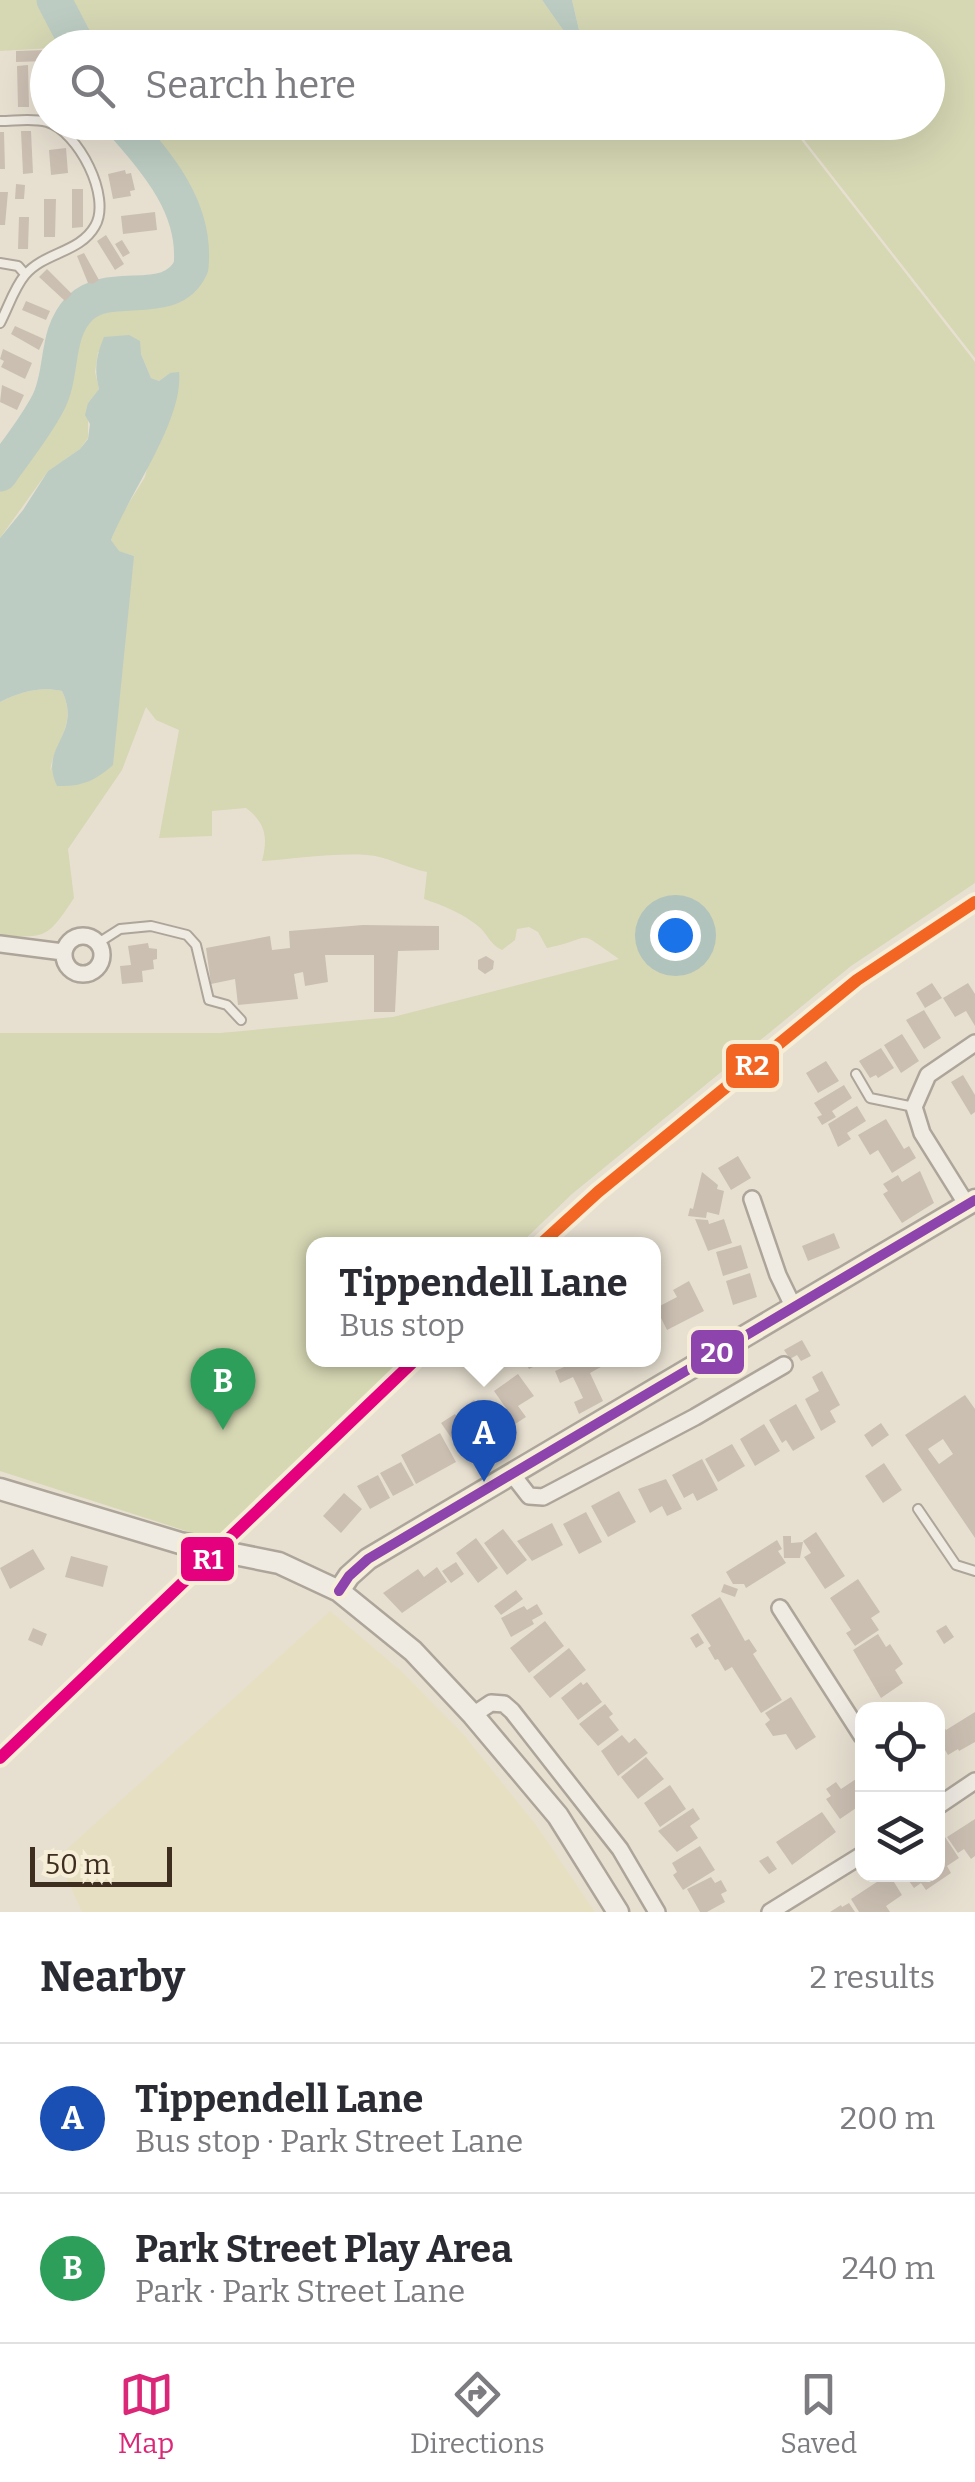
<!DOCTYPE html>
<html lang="en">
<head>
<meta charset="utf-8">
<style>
  body { margin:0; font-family:Bitter,serif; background:#f2f2f3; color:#2b2b33 }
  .controls { position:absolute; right:30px; bottom:30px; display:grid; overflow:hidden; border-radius:20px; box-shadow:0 10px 40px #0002 }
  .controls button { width:90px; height:90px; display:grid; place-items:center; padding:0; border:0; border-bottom:2px solid #e1e1e2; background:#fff; color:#2b2b33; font:50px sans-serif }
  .scale { position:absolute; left:30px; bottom:25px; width:142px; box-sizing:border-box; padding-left:10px; border:5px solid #3d2e20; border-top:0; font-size:28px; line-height:35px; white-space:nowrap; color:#3d2e20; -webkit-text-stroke:8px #f7eed8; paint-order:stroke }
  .you { position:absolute; left:675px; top:935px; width:35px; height:35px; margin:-25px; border:8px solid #fff; border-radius:50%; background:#1a73e8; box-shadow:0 0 0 15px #1a73e833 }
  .badge { display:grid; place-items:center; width:65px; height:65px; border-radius:50%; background:#db2777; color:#fff; font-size:32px; font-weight:700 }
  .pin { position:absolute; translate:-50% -82px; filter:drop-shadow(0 2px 5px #0008) }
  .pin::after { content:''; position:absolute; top:52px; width:35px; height:30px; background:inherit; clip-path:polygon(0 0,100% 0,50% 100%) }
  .popup { position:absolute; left:306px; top:1237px; width:355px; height:130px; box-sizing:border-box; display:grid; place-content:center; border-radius:20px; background:#fff; filter:drop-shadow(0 2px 8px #0005); font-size:32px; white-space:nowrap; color:#7c7c81 }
  .popup b { font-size:38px; color:#2b2b33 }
  .popup::after { content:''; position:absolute; left:50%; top:100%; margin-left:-20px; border:20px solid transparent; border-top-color:#fff }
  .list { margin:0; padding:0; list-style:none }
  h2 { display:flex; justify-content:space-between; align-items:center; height:130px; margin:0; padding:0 40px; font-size:42px }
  h2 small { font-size:32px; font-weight:400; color:#7c7c81 }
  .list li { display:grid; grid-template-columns:65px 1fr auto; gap:30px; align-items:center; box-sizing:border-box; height:150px; padding:0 40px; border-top:2px solid #e1e1e2 }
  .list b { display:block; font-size:38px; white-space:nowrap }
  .list p { margin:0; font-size:32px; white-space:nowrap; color:#7c7c81 }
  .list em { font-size:32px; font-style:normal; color:#7c7c81 }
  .icon { flex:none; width:55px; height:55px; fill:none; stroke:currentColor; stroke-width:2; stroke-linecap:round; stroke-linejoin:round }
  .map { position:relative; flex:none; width:975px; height:1912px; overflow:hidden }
  .search { position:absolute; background:#fff; box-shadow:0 10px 40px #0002; left:30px; right:30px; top:30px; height:110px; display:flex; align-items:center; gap:25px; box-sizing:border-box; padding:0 35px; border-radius:55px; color:#7c7c81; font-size:38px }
  .sheet { height:430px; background:#fff }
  nav { display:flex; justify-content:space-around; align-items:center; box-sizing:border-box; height:140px; border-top:2px solid #e1e1e2; background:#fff; font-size:28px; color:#7c7c81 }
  nav a { display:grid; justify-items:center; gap:5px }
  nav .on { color:#db2777 }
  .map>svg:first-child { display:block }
  .farmland { fill:#e6dfc2 }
  .green { fill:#d6d7b3 }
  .water { fill:#bcccc2 }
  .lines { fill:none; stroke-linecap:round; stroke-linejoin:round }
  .river { stroke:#bcccc2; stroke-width:35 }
  .building { fill:#cbbfb2; fill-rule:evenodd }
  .service-casing { stroke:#ada599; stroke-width:12 }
  .minor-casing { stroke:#ada599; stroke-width:20 }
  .tertiary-casing { stroke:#ada599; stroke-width:25 }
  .service { stroke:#efebe3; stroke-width:8 }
  .minor { stroke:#efebe3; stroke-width:15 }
  .tertiary { stroke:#efebe3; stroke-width:20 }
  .bus-1-casing { stroke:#f7eed8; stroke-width:18 }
  .bus-1 { stroke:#8e44ad; stroke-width:10 }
  .rail-1-casing { stroke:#f7eed8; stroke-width:20 }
  .rail-2-casing { stroke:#f7eed8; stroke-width:20 }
  .rail-1 { stroke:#e5007d; stroke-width:12 }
  .rail-2 { stroke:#f26522; stroke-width:12 }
  .line-badge { stroke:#f7eed8; stroke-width:4 }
  .badge-label { font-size:28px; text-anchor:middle; font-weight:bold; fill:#fff }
</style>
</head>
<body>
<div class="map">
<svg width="975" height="1912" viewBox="0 0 975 1912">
  <rect width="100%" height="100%" fill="#e7e0d1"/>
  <!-- farmland -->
  <path class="farmland" d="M 330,1611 L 400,1670 L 464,1735 L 539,1829 L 595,1912 L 82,1912 L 57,1858 Z"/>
  <!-- green -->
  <path class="green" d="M 0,0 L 42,0 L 70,47 L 0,51 Z
    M 64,0 L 542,0 L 575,47 L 88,47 Z
    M 572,0 L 975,0 L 975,358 L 791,123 L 928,122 L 928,48 L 731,47 L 718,32 L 729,47 L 583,47 Z
    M 129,123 L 788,123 L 975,362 L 975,883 L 851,966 L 572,1194 L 520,1244 L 314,1244 L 314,1360 L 401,1360 L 214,1540 L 0,1471 L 0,1033 L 220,1033 L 393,1017 L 619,959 C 573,927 597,938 547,948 L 538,932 L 529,927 L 517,929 L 515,940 L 502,950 C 490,945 488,934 478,926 C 464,914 442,905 424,899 L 427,872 C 406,868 387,856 366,855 C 332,853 296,859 262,861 C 268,838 266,823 246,808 L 212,811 L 212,836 L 159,838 L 179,730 L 156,720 L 146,707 L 122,770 L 68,849 L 74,898 C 48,937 47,939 0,935 L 0,702 C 20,692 40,686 62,691 C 78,725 55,739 50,771 L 134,556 L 118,551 L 111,540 L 119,519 L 145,477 L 170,373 L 159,381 L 151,378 L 141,354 L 98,352 L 95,372 L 99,389 L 88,403 L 88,438 L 80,449 L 48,471 L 0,538 L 0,482 L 58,393 L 78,320 L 89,307 L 117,297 L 151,301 L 175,298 L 198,280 L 204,261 L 194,210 L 172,172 Z"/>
  <!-- water -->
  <path class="water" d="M 542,0 L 572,0 L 583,47 L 575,47 Z
    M 129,335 L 140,341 L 141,354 L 151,378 L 159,381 L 170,373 L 179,372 C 184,420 129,494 111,540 L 119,551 L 134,556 L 113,765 C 95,781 81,787 57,786 C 38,746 83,735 62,691 C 40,686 20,692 0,702 L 0,538 L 23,510 L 48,471 L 80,449 L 88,439 L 90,424 L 85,415 L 88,403 L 99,389 C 94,370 96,356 104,337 Z"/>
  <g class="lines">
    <!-- river -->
    <path class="river" d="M 54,0 L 79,48
      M 0,474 C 16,451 35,428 48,403 C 64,373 54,334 80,308 C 110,278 171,311 191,267 C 197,208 158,164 121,122"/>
  </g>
  <!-- building -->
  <path class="building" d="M 47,50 L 47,61 L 16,62 L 16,51 Z
    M 28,65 L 29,107 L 18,107 L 17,66 Z
    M 21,131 L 31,131 L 33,173 L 23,174 Z
    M 0,132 L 4,132 L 5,169 L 0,169 Z
    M 66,148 L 68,173 L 51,175 L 49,150 Z
    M 125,170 L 126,174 L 131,173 L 135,190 L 130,191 L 131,196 L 113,199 L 108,174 Z
    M 16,184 L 25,185 L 24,199 L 15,199 Z
    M 72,189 L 83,189 L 83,227 L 72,228 Z
    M 0,192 L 8,192 L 5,225 L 0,225 Z
    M 44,199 L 56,199 L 55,237 L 44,237 Z
    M 155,212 L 157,230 L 123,234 L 121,216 Z
    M 19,217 L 29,217 L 28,249 L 18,249 Z
    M 106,235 L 124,264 L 115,270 L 97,241 Z
    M 122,240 L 130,253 L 123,257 L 115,244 Z
    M 84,253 L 99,280 L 93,284 L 88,283 L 77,256 Z
    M 47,269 L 72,294 L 65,301 L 39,277 Z
    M 26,301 L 50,311 L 46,320 L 22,310 Z
    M 15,326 L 44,339 L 39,350 L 11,334 Z
    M 3,349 L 32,363 L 25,379 L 1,367 L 4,361 L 0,359 Z
    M 2,385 L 24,395 L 17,410 L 0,402 Z
    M 363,925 L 439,926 L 439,950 L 398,951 L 395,1012 L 374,1012 L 374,955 L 325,955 L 328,982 L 305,986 L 303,972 L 294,974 L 298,999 L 238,1005 L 235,979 L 211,984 L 206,948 L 270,936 L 272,950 L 290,948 L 289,931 Z
    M 148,943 L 149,948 L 157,949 L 157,959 L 153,960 L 154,969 L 142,971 L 143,982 L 122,984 L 120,966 L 131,965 L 128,946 Z
    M 486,956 L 494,961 L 493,969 L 485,974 L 478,969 L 478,960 Z
    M 932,983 L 942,998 L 925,1008 L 916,993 Z
    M 968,983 L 975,994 L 975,1026 L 966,1011 L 955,1017 L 943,998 Z
    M 924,1010 L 941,1038 L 924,1049 L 906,1020 Z
    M 902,1034 L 919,1061 L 901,1073 L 884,1045 Z
    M 881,1048 L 894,1068 L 878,1078 L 876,1075 L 870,1078 L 859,1061 Z
    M 826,1061 L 839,1081 L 818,1093 L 806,1073 Z
    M 963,1075 L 975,1095 L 975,1112 L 971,1115 L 951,1082 Z
    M 844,1085 L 852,1098 L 832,1111 L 836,1117 L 822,1125 L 817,1117 L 822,1115 L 814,1103 Z
    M 857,1106 L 866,1121 L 847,1133 L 851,1139 L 838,1147 L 828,1124 Z
    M 886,1119 L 904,1149 L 909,1146 L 916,1158 L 892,1173 L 878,1150 L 870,1155 L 858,1135 Z
    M 738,1156 L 751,1178 L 731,1190 L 718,1168 Z
    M 920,1171 L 934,1203 L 902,1223 L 883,1194 L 888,1191 L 883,1184 L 898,1175 L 902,1182 Z
    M 702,1172 L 718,1185 L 717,1189 L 724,1191 L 719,1215 L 707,1212 L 706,1218 L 688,1216 L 690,1208 L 693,1209 Z
    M 695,1219 L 708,1220 L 709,1224 L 724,1219 L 732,1243 L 708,1251 Z
    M 834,1233 L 840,1248 L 808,1261 L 802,1246 Z
    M 741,1245 L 748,1268 L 723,1276 L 716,1252 Z
    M 750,1273 L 757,1297 L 733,1305 L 726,1281 Z
    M 689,1281 L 704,1311 L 667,1330 L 656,1308 L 677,1297 L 673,1290 Z
    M 802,1340 L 811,1356 L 801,1361 L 797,1355 L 790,1359 L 784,1350 Z
    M 524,1360 L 547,1360 L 529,1369 Z
    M 580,1360 L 606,1360 L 608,1363 L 590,1373 L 603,1401 L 579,1414 L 574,1402 L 583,1398 L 573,1377 L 560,1383 L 555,1371 Z
    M 822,1371 L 840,1405 L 830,1411 L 836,1422 L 821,1431 L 805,1399 L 819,1391 L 812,1377 Z
    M 518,1374 L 534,1396 L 518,1406 L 526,1417 L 509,1428 L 512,1432 L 502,1439 L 504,1443 L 493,1451 L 463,1408 L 474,1400 L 484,1414 L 498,1404 L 504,1413 L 508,1411 L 494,1391 Z
    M 965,1395 L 975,1409 L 975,1538 L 905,1435 ZM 943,1439 L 953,1454 L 939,1464 L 928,1449 Z
    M 796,1404 L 815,1438 L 793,1451 L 786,1440 L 782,1443 L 769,1420 Z
    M 455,1414 L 457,1417 L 461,1414 L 486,1450 L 474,1459 L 469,1452 L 464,1456 L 441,1423 Z
    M 881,1423 L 889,1435 L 872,1447 L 864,1435 Z
    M 764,1424 L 780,1451 L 755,1466 L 740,1439 Z
    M 440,1433 L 456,1462 L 416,1484 L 401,1455 Z
    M 732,1444 L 745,1466 L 718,1482 L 705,1459 Z
    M 702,1459 L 718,1490 L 697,1501 L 693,1493 L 684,1498 L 672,1475 Z
    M 401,1462 L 414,1485 L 393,1496 L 380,1473 Z
    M 884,1463 L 902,1490 L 883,1503 L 865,1476 Z
    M 378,1475 L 390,1498 L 370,1509 L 357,1486 Z
    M 666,1479 L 682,1509 L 667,1516 L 662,1506 L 650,1513 L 638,1489 Z
    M 619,1491 L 636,1522 L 608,1537 L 591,1506 Z
    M 344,1493 L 362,1509 L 341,1533 L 323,1516 Z
    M 586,1512 L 602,1542 L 579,1554 L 563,1524 Z
    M 552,1523 L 563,1545 L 532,1561 L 517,1541 Z
    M 503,1529 L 527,1560 L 507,1575 L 484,1543 Z
    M 816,1532 L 845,1576 L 825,1589 L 804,1557 L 811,1553 L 803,1541 Z
    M 783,1536 L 791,1536 L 791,1543 L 803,1542 L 800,1558 L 784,1558 Z
    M 476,1538 L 498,1568 L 478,1583 L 456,1553 Z
    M 777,1540 L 782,1549 L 778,1551 L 786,1563 L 746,1588 L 744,1584 L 733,1584 L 726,1572 Z
    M 33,1549 L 45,1569 L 10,1589 L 0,1568 Z
    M 71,1556 L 108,1566 L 103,1587 L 65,1577 Z
    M 456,1562 L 464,1574 L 451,1583 L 442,1571 Z
    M 437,1567 L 447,1582 L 402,1613 L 383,1593 L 418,1569 L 424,1577 Z
    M 858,1579 L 880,1612 L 871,1618 L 879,1630 L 855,1646 L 846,1633 L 851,1630 L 830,1598 Z
    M 724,1584 L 738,1589 L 735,1597 L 721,1592 Z
    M 516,1590 L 523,1599 L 501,1615 L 494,1606 Z
    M 720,1597 L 745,1641 L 749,1639 L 757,1651 L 753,1654 L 782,1700 L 761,1713 L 732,1667 L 725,1671 L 718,1659 L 715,1660 L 708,1648 L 711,1646 L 691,1615 Z
    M 537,1604 L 543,1614 L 532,1620 L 534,1624 L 511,1637 L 501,1618 L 524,1606 L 527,1610 Z
    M 545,1621 L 564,1646 L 529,1673 L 510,1648 Z
    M 946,1625 L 954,1637 L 944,1644 L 936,1631 Z
    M 33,1628 L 47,1634 L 42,1646 L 28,1640 Z
    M 698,1633 L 704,1643 L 696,1648 L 690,1638 Z
    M 878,1634 L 886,1647 L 890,1644 L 903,1664 L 895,1670 L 903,1683 L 881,1698 L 853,1650 Z
    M 569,1648 L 586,1670 L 550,1698 L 533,1677 Z
    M 581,1682 L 583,1685 L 587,1682 L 602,1702 L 578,1720 L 561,1698 Z
    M 791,1697 L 816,1737 L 796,1750 L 786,1734 L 773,1736 L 765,1724 L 770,1720 L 765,1713 Z
    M 605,1704 L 613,1714 L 609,1717 L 619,1730 L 598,1746 L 579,1724 Z
    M 975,1712 L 975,1742 L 959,1751 L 958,1749 L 948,1755 L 945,1750 L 938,1755 L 938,1727 L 942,1724 L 946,1730 Z
    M 622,1735 L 629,1743 L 635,1738 L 648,1753 L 618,1776 L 601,1751 Z
    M 646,1757 L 664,1779 L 638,1799 L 621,1777 Z
    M 862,1775 L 862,1804 L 840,1819 L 826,1799 L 831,1796 L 826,1789 L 836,1782 L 841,1789 Z
    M 670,1785 L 686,1809 L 660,1827 L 644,1803 Z
    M 693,1808 L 700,1819 L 690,1826 L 698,1838 L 677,1852 L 658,1831 Z
    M 822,1812 L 836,1832 L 792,1865 L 776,1842 Z
    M 975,1819 L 975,1856 L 971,1859 L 964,1849 L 958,1853 L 947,1837 Z
    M 945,1837 L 959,1858 L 947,1866 L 951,1873 L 926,1890 L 921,1883 L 914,1888 L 904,1874 L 938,1874 L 938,1842 Z
    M 700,1846 L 715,1870 L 683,1890 L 673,1875 L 677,1872 L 672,1863 Z
    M 768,1856 L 777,1869 L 769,1874 L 759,1861 Z
    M 889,1874 L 902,1895 L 886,1906 L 890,1912 L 859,1912 L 851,1899 Z
    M 711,1877 L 715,1883 L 721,1880 L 727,1891 L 721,1894 L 725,1902 L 707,1912 L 700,1912 L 687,1889 Z
    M 849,1903 L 855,1912 L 830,1912 L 841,1905 L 842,1907 Z"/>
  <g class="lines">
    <!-- service casing -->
    <g class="service-casing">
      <path id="service" d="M 0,121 C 15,121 33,118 47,122 C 78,131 112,197 95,226 C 80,253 44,252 25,275 C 14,288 8,308 0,323
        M 0,263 L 18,266 L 25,274
        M 98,943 L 120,929 L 151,926 L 187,935 L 196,945 L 209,1000 L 227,1005 L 241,1020
        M 856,1074 L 870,1098 L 914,1107
        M 918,1509 L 956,1565 L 975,1571"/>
    </g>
    <!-- minor casing -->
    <g class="minor-casing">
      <path id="minor" d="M64 955a19 19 0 1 1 38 0a19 19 0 1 1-38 0Z
        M 0,944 L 63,952
        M 752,1199 L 778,1275 L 794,1308
        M 967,1205 L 922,1133 L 914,1107 L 928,1075 L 975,1043
        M 512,1474 L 529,1496 L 543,1497 L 695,1417 L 784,1365
        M 780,1608 L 862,1736
        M 473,1715 L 491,1703 L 504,1704 L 512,1711 L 620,1849 L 657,1912
        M 938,1806 L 975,1781
        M 770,1912 L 862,1855"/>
    </g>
    <!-- tertiary casing -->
    <g class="tertiary-casing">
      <path id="tertiary" d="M 0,1489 L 180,1543 L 279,1563 L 339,1591 L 413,1651 L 473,1715 L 558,1816 L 618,1912
        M 339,1591 L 349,1576 L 368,1559 L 975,1200"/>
    </g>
    <!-- service -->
    <use href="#service" class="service"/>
    <!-- minor -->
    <use href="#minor" class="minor"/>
    <!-- tertiary -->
    <use href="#tertiary" class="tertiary"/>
    <!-- bus-1 casing -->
    <g class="bus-1-casing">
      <path id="bus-1" d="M 339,1591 L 349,1576 L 368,1559 L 975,1200"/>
    </g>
    <!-- bus-1 -->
    <use href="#bus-1" class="bus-1"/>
    <!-- rail-1 casing -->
    <g class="rail-1-casing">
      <path id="rail-1" d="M 0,1758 L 415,1360"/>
    </g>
    <!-- rail-2 casing -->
    <g class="rail-2-casing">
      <path id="rail-2" d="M 541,1244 L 598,1192 L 857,980 L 975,902"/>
    </g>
    <!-- rail-1 -->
    <use href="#rail-1" class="rail-1"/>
    <!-- rail-2 -->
    <use href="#rail-2" class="rail-2"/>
  </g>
  <g class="line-badge">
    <rect x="724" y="1042" width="57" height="48" rx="10" fill="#f26522"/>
    <rect x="689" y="1328" width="57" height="48" rx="10" fill="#8e44ad"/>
    <rect x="179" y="1535" width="57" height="48" rx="10" fill="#e5007d"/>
  </g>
  <g class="badge-label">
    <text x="752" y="1075">R2</text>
    <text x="717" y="1362">20</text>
    <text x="208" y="1569">R1</text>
  </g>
</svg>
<div class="controls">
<button><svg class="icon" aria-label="locate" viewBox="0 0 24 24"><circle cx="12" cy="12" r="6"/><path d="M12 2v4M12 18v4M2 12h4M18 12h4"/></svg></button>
<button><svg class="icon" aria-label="layers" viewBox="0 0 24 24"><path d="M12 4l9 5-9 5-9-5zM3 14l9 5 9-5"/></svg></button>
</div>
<div class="scale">50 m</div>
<div class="you"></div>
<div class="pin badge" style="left:484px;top:1482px;background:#1a4fb4">A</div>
<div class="popup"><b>Tippendell Lane</b>Bus stop</div>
<div class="pin badge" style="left:223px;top:1430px;background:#2e9e5b">B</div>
<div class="search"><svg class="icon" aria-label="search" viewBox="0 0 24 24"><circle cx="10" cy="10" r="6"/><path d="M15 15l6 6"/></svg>Search here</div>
</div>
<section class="sheet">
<h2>Nearby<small>2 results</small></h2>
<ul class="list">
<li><span class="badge" style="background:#1a4fb4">A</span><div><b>Tippendell Lane</b><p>Bus stop · Park Street Lane</p></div><em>200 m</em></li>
<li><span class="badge" style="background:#2e9e5b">B</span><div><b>Park Street Play Area</b><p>Park · Park Street Lane</p></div><em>240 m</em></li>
</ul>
</section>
<nav>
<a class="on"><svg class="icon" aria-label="map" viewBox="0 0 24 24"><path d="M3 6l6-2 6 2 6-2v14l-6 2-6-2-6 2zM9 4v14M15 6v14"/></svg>Map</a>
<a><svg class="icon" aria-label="directions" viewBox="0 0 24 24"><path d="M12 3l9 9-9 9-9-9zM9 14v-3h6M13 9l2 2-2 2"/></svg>Directions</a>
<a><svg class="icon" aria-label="saved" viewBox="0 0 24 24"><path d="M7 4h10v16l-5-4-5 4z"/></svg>Saved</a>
</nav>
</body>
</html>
